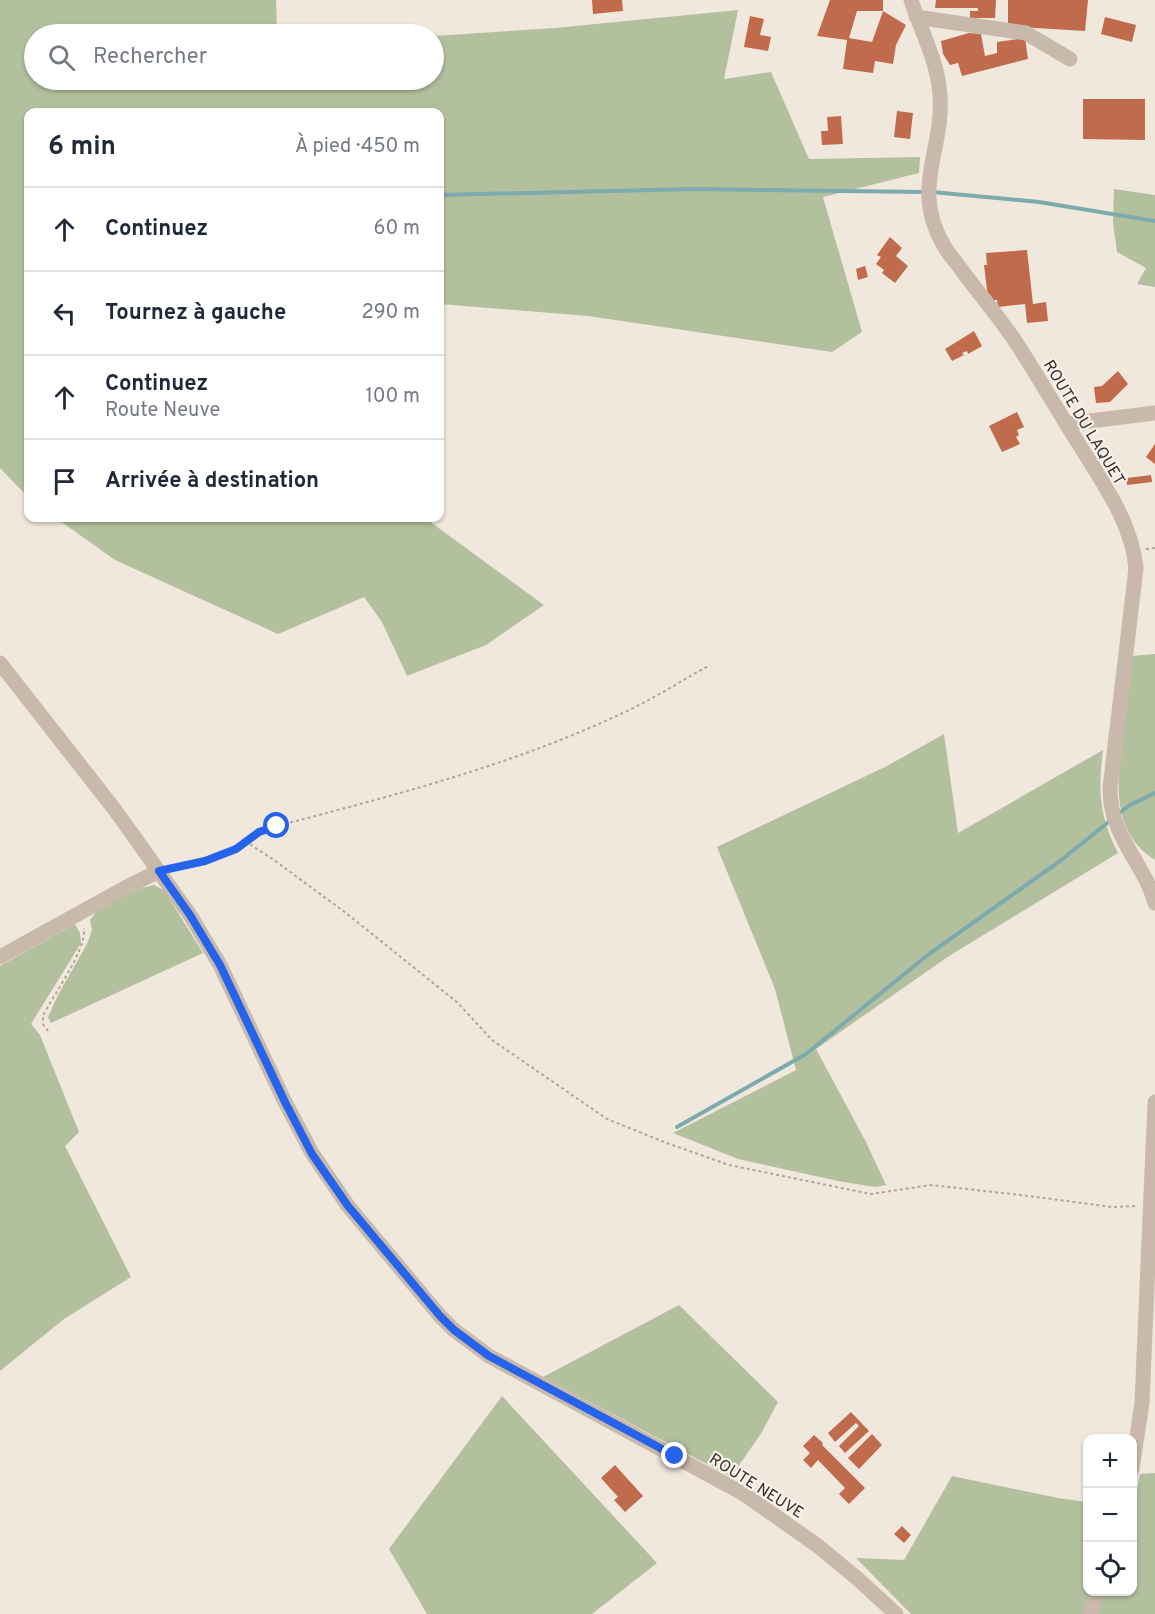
<!DOCTYPE html>
<html lang="fr">
<head>
<meta charset="utf-8">
<style>
  body { margin:0; font-family:Overpass,sans-serif; background:#f2f2f3; color:#1f2937 }
  .controls { position:absolute; right:18px; bottom:18px; display:grid; overflow:hidden; border-radius:12px; box-shadow:0 2px 4px #0004 }
  .controls button { width:54px; height:54px; display:grid; place-items:center; padding:0; border:0; border-bottom:2px solid #e0e1e3; background:#fff; color:#1f2937; font:30px sans-serif }
  .stop { position:absolute; width:18px; height:18px; margin:-14px; border:4px solid #2563eb; border-radius:50%; background:#fff }
  .stop.end { background:#2563eb; border-color:#fff; box-shadow:0 2px 6px #0008 }
  .list { margin:0; padding:0; list-style:none }
  h2 { display:flex; justify-content:space-between; align-items:center; height:78px; margin:0; padding:0 24px; font-size:26px }
  h2 small { font-size:20px; font-weight:400; color:#747a83 }
  .list li { display:grid; grid-template-columns:39px 1fr auto; gap:18px; align-items:center; box-sizing:border-box; height:84px; padding:0 24px; border-top:2px solid #e0e1e3 }
  .list b { display:block; font-size:22px; white-space:nowrap }
  .list p { margin:0; font-size:20px; white-space:nowrap; color:#747a83 }
  .list em { font-size:20px; font-style:normal; color:#747a83 }
  .icon { flex:none; width:33px; height:33px; fill:none; stroke:currentColor; stroke-width:2; stroke-linecap:round; stroke-linejoin:round }
  .map { position:relative; flex:none; width:1155px; height:1614px; overflow:hidden }
  .search { position:absolute; background:#fff; box-shadow:0 2px 4px #0004; left:24px; top:24px; width:420px; height:66px; display:flex; align-items:center; gap:15px; box-sizing:border-box; padding:0 21px; border-radius:33px; color:#747a83; font-size:22px }
  .panel { position:absolute; background:#fff; box-shadow:0 2px 4px #0004; left:24px; top:108px; width:420px; height:414px; border-radius:12px }
  .map>svg:first-child { display:block }
  .green { fill:#b3c09e }
  .lines { fill:none; stroke-linecap:round; stroke-linejoin:round }
  .stream { stroke:#7daaad; stroke-width:4 }
  .building { fill:#c06b4c; fill-rule:evenodd }
  .path { stroke:#b5a394; stroke-width:2; stroke-dasharray:3 3; stroke-linecap:butt }
  .minor { stroke:#c9b9aa; stroke-width:15 }
  .route { stroke:#2563eb; stroke-width:8 }
  .labels { text-anchor:middle; stroke-width:4.5; stroke-linejoin:round; paint-order:stroke }
  .street-label { font-size:16px; fill:#372e29; stroke:#f9f2ea }
</style>
</head>
<body>
<div class="map">
<svg width="1155" height="1614" viewBox="0 0 1155 1614">
  <rect width="100%" height="100%" fill="#f1e8dd"/>
  <!-- green -->
  <path class="green" d="M 0,0 L 276,0 L 277,34 L 34,34 L 34,80 L 434,80 L 434,36 L 555,28 L 738,10 L 724,79 L 771,72 L 809,159 L 920,157 L 919,173 L 823,197 L 862,332 L 832,352 L 588,316 L 440,304 L 440,112 L 28,112 L 28,497 L 0,468 Z
    M 1114,189 L 1155,195 L 1155,287 L 1137,284 L 1146,268 L 1117,252 L 1113,223 Z
    M 56,518 L 425,518 L 544,605 L 486,645 L 407,676 L 382,622 L 364,597 L 278,634 L 115,560 Z
    M 1155,654 L 1155,860 C 1108,831 1118,776 1123,730 C 1126,705 1129,681 1131,656 Z
    M 944,734 L 958,833 L 1103,750 C 1098,792 1099,815 1118,853 L 949,956 L 816,1049 L 866,1142 L 886,1185 L 875,1187 L 838,1181 L 738,1159 L 673,1133 L 796,1070 L 775,989 L 717,847 L 887,766 Z
    M 154,885 L 164,890 L 203,953 L 51,1023 L 48,1017 L 58,995 L 87,944 L 92,930 L 90,920 L 99,908 L 142,888 Z
    M 75,924 L 80,933 L 81,943 L 31,1024 L 40,1035 L 79,1132 L 65,1146 L 131,1277 L 64,1319 L 0,1371 L 0,966 Z
    M 679,1305 L 778,1402 L 762,1432 L 731,1477 L 543,1377 Z
    M 502,1396 L 657,1563 L 592,1614 L 427,1614 L 389,1549 Z
    M 1155,1473 L 1155,1614 L 911,1614 L 856,1558 L 904,1560 L 952,1476 L 1058,1498 L 1087,1502 L 1088,1592 L 1132,1592 L 1133,1508 L 1134,1508 L 1140,1474 Z"/>
  <g class="lines">
    <!-- stream -->
    <path class="stream" d="M 932,192 L 1039,202 L 1155,221
      M 440,195 L 694,189 L 925,192
      M 1117,815 L 1130,805 L 1155,793
      M 677,1127 L 806,1054 L 929,954 L 1060,861 L 1111,820"/>
  </g>
  <!-- building -->
  <path class="building" d="M 592,0 L 622,0 L 623,11 L 593,14 Z
    M 830,0 L 883,0 L 883,11 L 906,25 L 896,45 L 893,64 L 875,61 L 873,73 L 843,69 L 847,40 L 817,36 ZM 857,11 L 883,11 L 872,42 L 849,38 Z
    M 936,0 L 996,0 L 995,18 L 970,18 L 970,11 L 978,11 L 978,8 L 935,8 Z
    M 1008,0 L 1088,0 L 1085,31 L 1020,27 L 1008,23 Z
    M 750,16 L 764,19 L 760,35 L 771,37 L 768,51 L 744,47 Z
    M 1105,17 L 1136,25 L 1132,42 L 1101,34 Z
    M 969,33 L 981,34 L 985,56 L 997,53 L 997,42 L 1025,38 L 1028,59 L 962,76 L 958,63 L 950,65 L 943,54 L 941,41 Z
    M 1083,99 L 1145,99 L 1145,140 L 1083,139 Z
    M 897,111 L 913,113 L 910,139 L 894,137 Z
    M 841,116 L 843,144 L 822,145 L 821,131 L 828,131 L 827,117 Z
    M 890,237 L 902,248 L 896,256 L 908,266 L 895,283 L 882,273 L 884,270 L 876,264 L 881,257 L 877,255 Z
    M 1027,250 L 1033,304 L 1046,302 L 1048,321 L 1027,323 L 1025,304 L 998,307 L 997,300 L 990,300 L 988,298 L 984,265 L 987,265 L 986,253 Z
    M 865,266 L 868,277 L 858,280 L 856,269 Z
    M 974,331 L 982,346 L 968,354 L 967,351 L 962,353 L 964,355 L 952,361 L 945,349 Z
    M 1118,371 L 1128,384 L 1110,402 L 1096,403 L 1094,387 L 1102,386 Z
    M 1017,412 L 1024,427 L 1017,430 L 1019,435 L 1016,437 L 1020,444 L 1002,452 L 989,426 Z
    M 1155,444 L 1155,464 L 1146,457 Z
    M 1151,475 L 1152,482 L 1127,485 L 1127,478 Z
    M 851,1412 L 869,1431 L 845,1453 L 839,1446 L 859,1426 L 856,1423 L 835,1442 L 828,1433 Z
    M 872,1434 L 882,1445 L 859,1469 L 848,1458 Z
    M 814,1435 L 823,1443 L 822,1445 L 865,1488 L 849,1504 L 839,1494 L 845,1488 L 818,1460 L 811,1468 L 803,1460 L 810,1453 L 803,1446 Z
    M 615,1465 L 643,1496 L 625,1512 L 614,1500 L 618,1497 L 601,1478 Z
    M 902,1526 L 911,1535 L 904,1543 L 894,1534 Z"/>
  <g class="lines">
    <!-- path -->
    <path class="path" d="M 1146,549 L 1155,548
      M 245,841 L 274,860 L 346,913 L 458,1003 L 492,1040 L 607,1119 L 664,1142 L 729,1165 L 871,1194 L 931,1185 L 1029,1196 L 1112,1207 L 1138,1206
      M 174,868 C 194,864 218,860 236,849 C 253,839 257,833 277,826 C 399,794 525,762 639,705 C 663,693 686,678 710,665
      M 48,1031 L 43,1024 L 43,1016 C 54,993 86,952 84,928"/>
    <!-- minor -->
    <path class="minor" d="M 911,0 C 921,31 938,62 940,95 C 944,152 910,188 944,246 C 949,255 957,263 963,272 C 981,296 1001,319 1017,344 C 1040,379 1060,415 1082,449 C 1105,486 1132,524 1136,568 L 1110,788 C 1110,838 1143,860 1155,903
      M 916,17 L 1026,33 L 1070,59
      M 1066,424 L 1155,413
      M 0,663 L 115,810 L 190,915 L 220,965 L 285,1102 L 312,1153 L 348,1206 L 440,1316 L 454,1330 L 489,1356 L 744,1494 L 818,1546 L 858,1579 L 896,1614
      M 0,957 L 123,889 L 159,871
      M 1132,1469 L 1142,1403 L 1155,1102
      M 1090,1614 L 1097,1592"/>
  </g>
  <g class="lines">
    <!-- route -->
    <path class="route" d="M 277,826 L 259,832 L 236,849 L 205,861 L 159,871 L 190,915 L 220,965 L 285,1102 L 312,1154 L 348,1206 L 440,1316 L 454,1330 L 489,1356 L 675,1456"/>
  </g>
  <g class="labels">
    <!-- street labels -->
    <g class="street-label">
      <text transform="translate(1085 422) rotate(59)" y="6">ROUTE DU LAQUET</text>
      <text transform="translate(757 1485) rotate(32)" y="6">ROUTE NEUVE</text>
    </g>
  </g>
</svg>
<div class="controls">
<button>+</button>
<button>−</button>
<button><svg class="icon" aria-label="locate" viewBox="0 0 24 24"><circle cx="12" cy="12" r="6"/><path d="M12 2v4M12 18v4M2 12h4M18 12h4"/></svg></button>
</div>
<div class="stop" style="left:277px;top:826px"></div>
<div class="stop end" style="left:675px;top:1456px"></div>
<div class="search"><svg class="icon" aria-label="search" viewBox="0 0 24 24"><circle cx="10" cy="10" r="6"/><path d="M15 15l6 6"/></svg>Rechercher</div>
<section class="panel">
<h2>6 min<small>À pied · 450 m</small></h2>
<ul class="list">
<li><svg class="icon" aria-label="ahead" viewBox="0 0 24 24"><path d="M12 20V5M6 11l6-6 6 6"/></svg><div><b>Continuez</b></div><em>60 m</em></li>
<li><svg class="icon" aria-label="left" viewBox="0 0 24 24"><path d="M17 20v-9H6M10 6l-5 5 5 5"/></svg><div><b>Tournez à gauche</b></div><em>290 m</em></li>
<li><svg class="icon" aria-label="ahead" viewBox="0 0 24 24"><path d="M12 20V5M6 11l6-6 6 6"/></svg><div><b>Continuez</b><p>Route Neuve</p></div><em>100 m</em></li>
<li><svg class="icon" aria-label="arrive" viewBox="0 0 24 24"><path d="M6 21V4h12l-3 4 3 4H6"/></svg><div><b>Arrivée à destination</b></div></li>
</ul>
</section>
</div>
</body>
</html>
